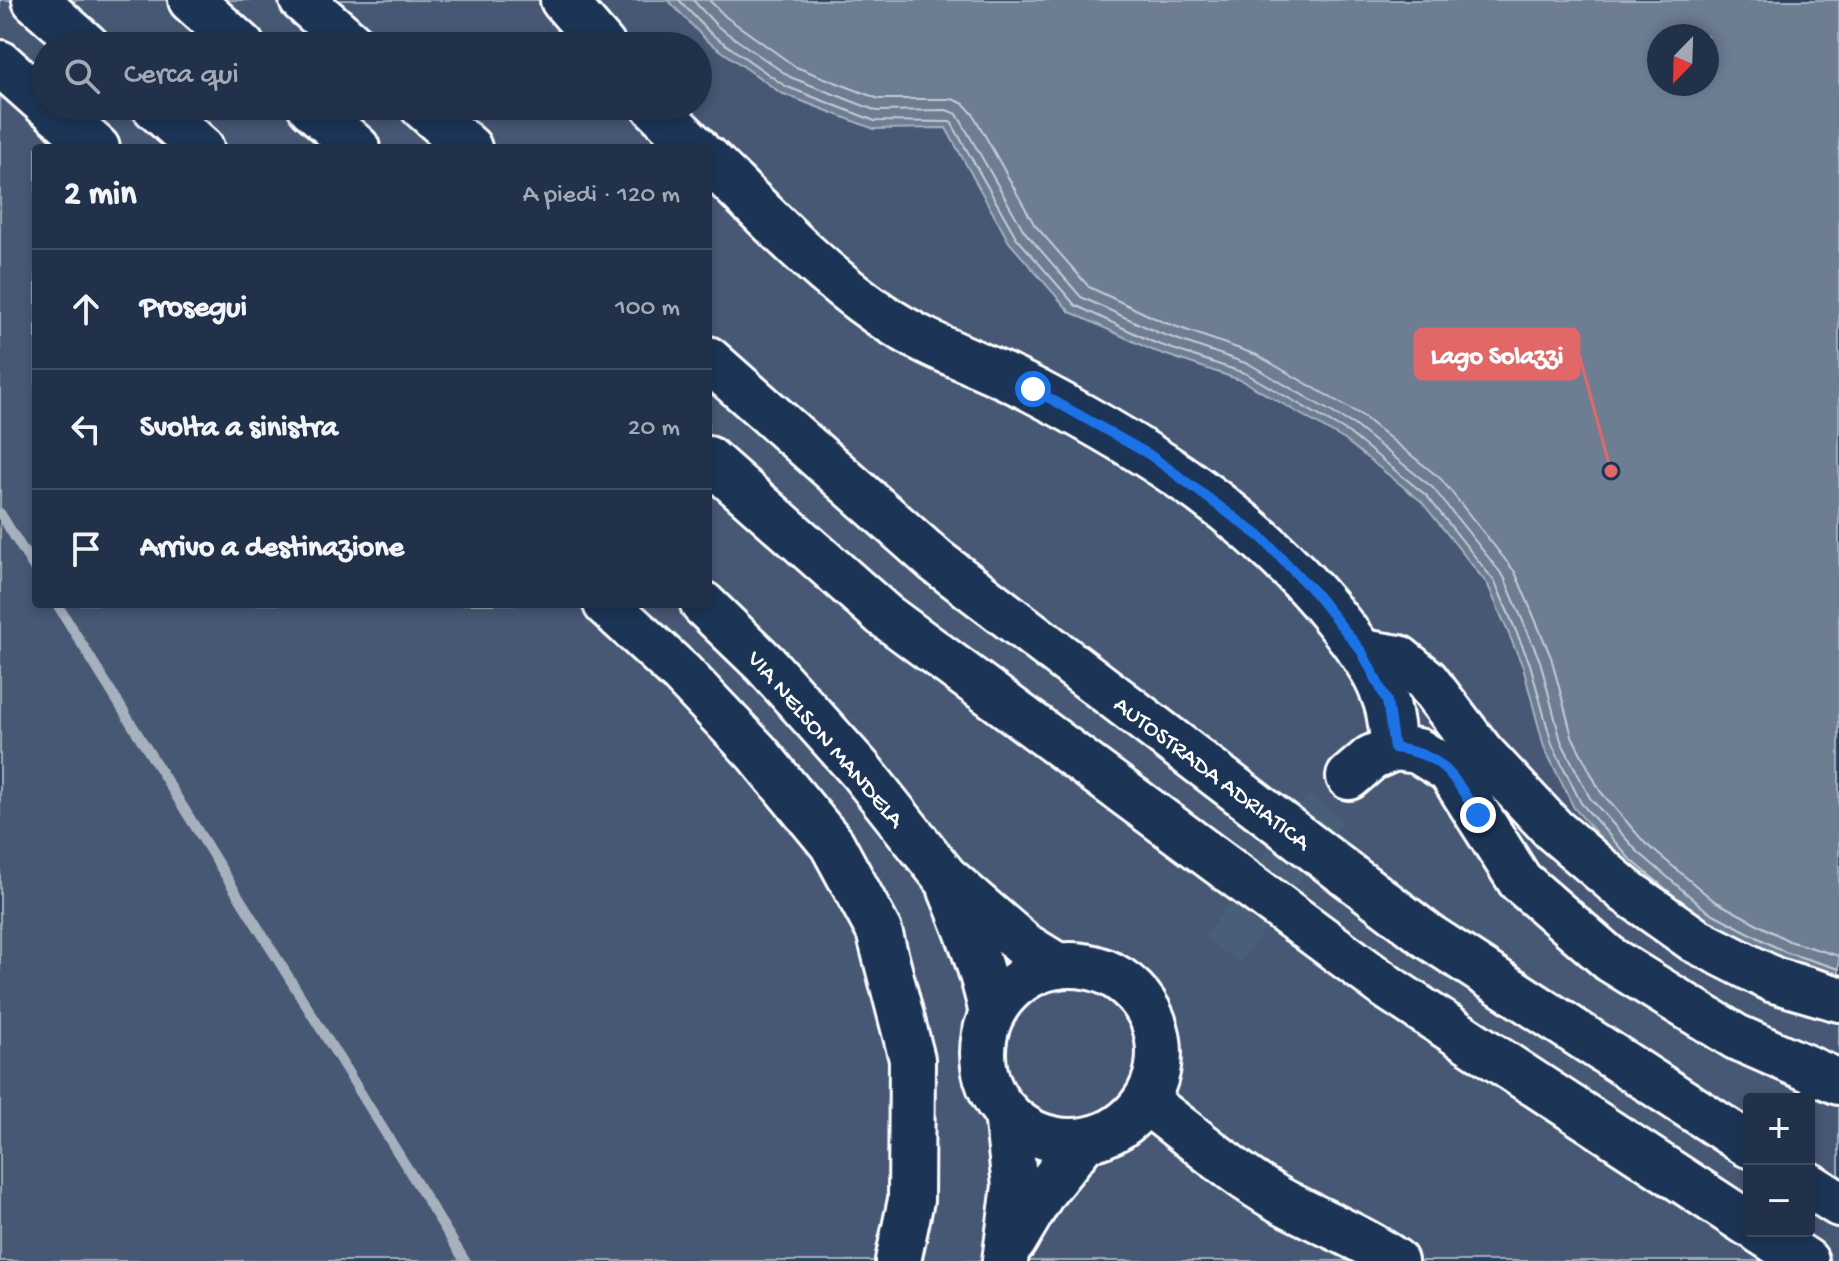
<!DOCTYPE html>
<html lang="it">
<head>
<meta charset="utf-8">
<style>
  body { margin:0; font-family:"Gochi Hand",sans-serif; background:#2d3d53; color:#f1f3f6 }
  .controls { position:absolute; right:24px; bottom:24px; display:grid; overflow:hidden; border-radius:8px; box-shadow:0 4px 12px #0003 }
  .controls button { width:72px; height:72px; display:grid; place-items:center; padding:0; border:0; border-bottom:2px solid #3d4c61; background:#203149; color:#f1f3f6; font:40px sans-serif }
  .compass { position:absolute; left:1647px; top:24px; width:72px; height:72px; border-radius:50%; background:#203149; box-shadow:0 4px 12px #0003; rotate:203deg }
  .stop { position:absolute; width:24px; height:24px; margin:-18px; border:6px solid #1a73e8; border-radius:50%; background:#fff }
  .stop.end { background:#1a73e8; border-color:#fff; box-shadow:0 2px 8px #0008 }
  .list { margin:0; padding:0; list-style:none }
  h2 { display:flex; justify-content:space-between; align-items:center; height:104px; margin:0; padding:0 32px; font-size:34px }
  h2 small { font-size:26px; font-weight:400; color:#a2a9b4 }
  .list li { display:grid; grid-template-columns:52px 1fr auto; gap:24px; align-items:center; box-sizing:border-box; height:120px; padding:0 32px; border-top:2px solid #3d4c61 }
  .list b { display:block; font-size:30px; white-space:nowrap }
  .list em { font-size:26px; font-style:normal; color:#a2a9b4 }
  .icon { flex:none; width:44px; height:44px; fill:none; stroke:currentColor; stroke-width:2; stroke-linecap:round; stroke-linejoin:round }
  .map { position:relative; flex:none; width:1839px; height:1261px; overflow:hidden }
  .search { position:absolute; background:#203149; box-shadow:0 4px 12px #0003; left:32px; top:32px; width:680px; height:88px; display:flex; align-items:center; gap:20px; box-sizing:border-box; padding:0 28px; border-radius:44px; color:#a2a9b4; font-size:30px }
  .panel { position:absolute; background:#203149; box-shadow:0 4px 12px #0003; left:32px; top:144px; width:680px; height:464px; border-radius:8px }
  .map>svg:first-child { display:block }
  .green { fill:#465975; stroke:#a2acba; stroke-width:2; fill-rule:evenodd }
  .water { fill:#6d7d92; stroke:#a7b1be; stroke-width:2; fill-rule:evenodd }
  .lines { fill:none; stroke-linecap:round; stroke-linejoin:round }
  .shore { stroke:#c5cbd3; stroke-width:2 }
  .stream { stroke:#a7b1be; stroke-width:10 }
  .minor-tunnel { stroke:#4a5e79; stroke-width:44; stroke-dasharray:44 22; stroke-linecap:butt }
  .minor-casing { stroke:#fff; stroke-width:50 }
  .major-casing { stroke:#fff; stroke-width:50 }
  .highway-casing { stroke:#fff; stroke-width:50 }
  .minor { stroke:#1d3557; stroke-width:44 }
  .major { stroke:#1d3557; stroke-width:44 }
  .highway { stroke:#1d3557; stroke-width:44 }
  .route { stroke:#1a73e8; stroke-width:10 }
  .labels { text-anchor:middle; stroke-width:6; stroke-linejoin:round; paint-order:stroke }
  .street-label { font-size:24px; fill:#fff; stroke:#1d3557 }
  .leader { fill:none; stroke:#e26868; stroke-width:3 }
  .callout-dot { fill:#e26868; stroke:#1d3557; stroke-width:3 }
  .callout { fill:#e26868; stroke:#e26868; stroke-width:3 }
  .callout-label { font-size:26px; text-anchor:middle; font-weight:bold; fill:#fff }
</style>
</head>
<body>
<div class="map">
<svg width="1839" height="1261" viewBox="0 0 1839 1261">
  <rect width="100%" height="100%" fill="#2a4161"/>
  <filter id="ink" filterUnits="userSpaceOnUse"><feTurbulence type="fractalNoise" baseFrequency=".0125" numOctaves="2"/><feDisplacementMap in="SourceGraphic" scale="16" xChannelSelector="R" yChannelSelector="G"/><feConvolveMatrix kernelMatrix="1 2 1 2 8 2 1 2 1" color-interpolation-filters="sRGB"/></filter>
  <g filter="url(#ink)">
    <!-- green -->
    <path class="green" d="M 0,0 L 1839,0 L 1839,1261 L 0,1261 ZM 1659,36 L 1707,36 L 1707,84 L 1659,84 ZM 46,46 L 698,46 L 698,106 L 46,106 ZM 36,148 L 708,148 L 708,604 L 36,604 ZM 1749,1099 L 1809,1099 L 1809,1231 L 1749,1231 Z"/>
    <!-- water -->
    <path class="water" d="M 668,0 L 1839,0 L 1839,987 L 1696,925 L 1624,864 L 1574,808 L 1544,747 L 1523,667 L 1488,585 L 1421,501 L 1345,440 L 1243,381 L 1152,350 L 1070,312 L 1009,242 L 946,128 L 874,129 L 781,93 L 706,40 ZM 1659,36 L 1707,36 L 1707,84 L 1659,84 Z"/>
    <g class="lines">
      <!-- shore -->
      <path class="shore" d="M 679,0 L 711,34 L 785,86 L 875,121 L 951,122 L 1016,237 L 1075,305 L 1155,343 L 1247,374 L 1349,433 L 1427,496 L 1495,582 L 1530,664 L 1552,744 L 1581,803 L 1629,858 L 1673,895
        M 693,0 L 717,26 L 790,77 L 877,111 L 946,110 L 957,114 L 1024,231 L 1081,297 L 1159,333 L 1251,365 L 1354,425 L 1433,488 L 1504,577 L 1540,661 L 1561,741 L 1590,798 L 1637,851 L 1706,910 L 1785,952 L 1839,969
        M 709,0 L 726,17 L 796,67 L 879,99 L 952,99 L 964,104 L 973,114 L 1034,224 L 1089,287 L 1163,322 L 1257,355 L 1361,415 L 1441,479 L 1515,572 L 1551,657 L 1572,736 L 1600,791 L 1645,843 L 1713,900 L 1789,941 L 1839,956"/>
      <!-- stream -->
      <path class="stream" d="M 0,513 L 36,571
        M 57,604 L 465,1261"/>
      <!-- minor-tunnel -->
      <path class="minor-tunnel" d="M 1222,950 L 1349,777"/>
      <!-- minor casing -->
      <g class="minor-casing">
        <path id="minor" d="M 563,0 L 603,46
          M 0,63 L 46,104
          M 49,106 L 97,148
          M 654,106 L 696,148
          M 708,159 C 762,212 816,270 878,313 C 926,347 984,364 1035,391 C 1148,450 1256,518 1336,619 C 1356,644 1376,670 1386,701 C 1391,715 1392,733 1394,748
          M 606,604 L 681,673 L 757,753 L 832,844 L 879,931 L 912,1059 L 911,1200 L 898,1261
          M 1362,652 L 1399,658 L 1426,680 L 1481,752 L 1554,830 L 1626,891 L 1695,940 L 1774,980 L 1839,999
          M 1349,777 L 1371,758 L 1394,748 L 1418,751 L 1450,771 L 1520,881 L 1611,960 L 1736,1037 L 1839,1082
          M 1145,1101 C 1190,1134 1232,1173 1280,1200 C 1318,1221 1360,1236 1395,1261"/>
      </g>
      <!-- major casing -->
      <g class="major-casing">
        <path id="major" d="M 35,0 L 87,46
          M 154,106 L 201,148
          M 703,604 L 765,664 L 861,771 L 945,877 L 1024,945 L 1058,966
          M 951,890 C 968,931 983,970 992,1014
          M983 1053a88 88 0 1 1 176 0a88 88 0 1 1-176 0Z
          M 1014,1241 L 1043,1192 L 1085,1140
          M 1005,1261 L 1015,1186 L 1007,1113"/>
      </g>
      <!-- highway casing -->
      <g class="highway-casing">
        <path id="highway" d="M 191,0 L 242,46
          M 302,0 L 354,46
          M 310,106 L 357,148
          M 422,106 L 469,148
          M 708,359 L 936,561 L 1428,936 L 1749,1145
          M 708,459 L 884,615 L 1390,989 L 1749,1224
          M 1809,1185 L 1839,1204
          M 1760,1231 L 1806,1261"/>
      </g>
      <!-- minor -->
      <use href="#minor" class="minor"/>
      <!-- major -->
      <use href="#major" class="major"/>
      <!-- highway -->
      <use href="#highway" class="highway"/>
    </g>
  </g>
  <g class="lines" filter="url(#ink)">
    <!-- route -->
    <path class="route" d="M 1033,389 L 1150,455 L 1262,538 L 1315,593 L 1362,652 L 1387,701 L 1394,748 C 1444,754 1453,776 1478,815"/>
  </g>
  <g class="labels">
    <!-- street labels -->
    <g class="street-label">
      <text transform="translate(827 738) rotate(49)" y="8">VIA NELSON MANDELA</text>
      <text transform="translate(1213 772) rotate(37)" y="8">AUTOSTRADA ADRIATICA</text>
    </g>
  </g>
  <!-- callouts -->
  <path class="leader" d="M1611 471L1579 354"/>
  <circle class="callout-dot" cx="1611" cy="471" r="8"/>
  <rect class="callout" x="1415" y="329" width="164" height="50" rx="8"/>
  <g class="callout-label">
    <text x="1497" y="363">Lago Solazzi</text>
  </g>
</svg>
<div class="controls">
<button>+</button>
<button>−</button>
</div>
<svg class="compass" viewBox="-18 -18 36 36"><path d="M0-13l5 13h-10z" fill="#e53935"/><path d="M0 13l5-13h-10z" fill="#a2a9b4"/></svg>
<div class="stop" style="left:1033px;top:389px"></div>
<div class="stop end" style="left:1478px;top:815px"></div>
<div class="search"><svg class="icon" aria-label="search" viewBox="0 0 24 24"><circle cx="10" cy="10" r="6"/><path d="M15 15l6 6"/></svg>Cerca qui</div>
<section class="panel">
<h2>2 min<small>A piedi · 120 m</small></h2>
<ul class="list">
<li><svg class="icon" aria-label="ahead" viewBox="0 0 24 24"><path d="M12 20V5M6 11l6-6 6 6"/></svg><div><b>Prosegui</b></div><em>100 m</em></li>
<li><svg class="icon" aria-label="left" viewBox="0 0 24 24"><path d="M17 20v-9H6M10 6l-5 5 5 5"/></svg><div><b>Svolta a sinistra</b></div><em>20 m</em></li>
<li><svg class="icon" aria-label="arrive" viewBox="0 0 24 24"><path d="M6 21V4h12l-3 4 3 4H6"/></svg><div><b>Arrivo a destinazione</b></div></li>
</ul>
</section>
</div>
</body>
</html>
